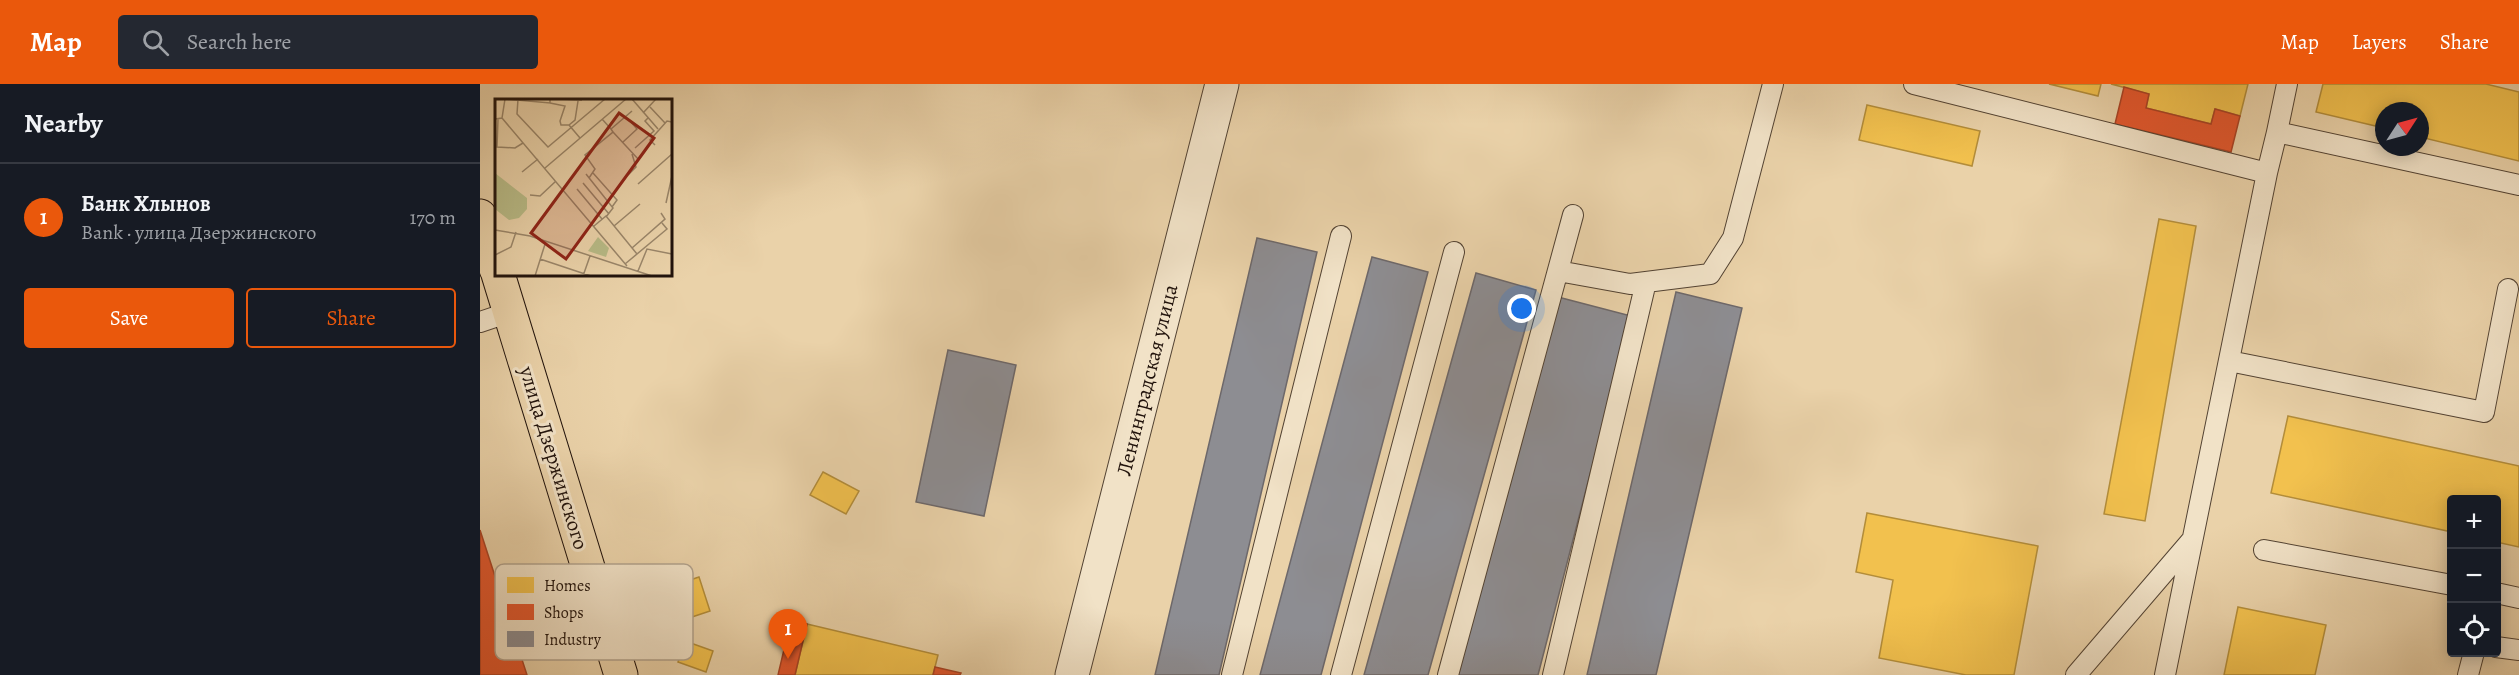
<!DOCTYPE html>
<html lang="en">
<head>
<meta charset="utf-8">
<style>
  body { margin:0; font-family:Alegreya,serif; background:#242831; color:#f1f3f6 }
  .controls { position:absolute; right:18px; bottom:18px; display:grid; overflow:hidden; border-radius:6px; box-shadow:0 3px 15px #0003 }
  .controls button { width:54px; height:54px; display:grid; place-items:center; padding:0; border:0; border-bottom:2px solid #363941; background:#171b24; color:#f1f3f6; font:30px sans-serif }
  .compass { position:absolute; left:1895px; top:18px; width:54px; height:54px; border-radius:50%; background:#171b24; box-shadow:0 3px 15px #0003; rotate:54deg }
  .you { position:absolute; left:1042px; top:225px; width:21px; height:21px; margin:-15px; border:4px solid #fff; border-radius:50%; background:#1a73e8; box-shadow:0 0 0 9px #1a73e833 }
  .badge { display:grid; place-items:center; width:39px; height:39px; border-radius:50%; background:#ea580c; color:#fff; font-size:20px; font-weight:700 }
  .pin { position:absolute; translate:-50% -50px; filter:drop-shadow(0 2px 3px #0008) }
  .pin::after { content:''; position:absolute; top:32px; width:21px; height:18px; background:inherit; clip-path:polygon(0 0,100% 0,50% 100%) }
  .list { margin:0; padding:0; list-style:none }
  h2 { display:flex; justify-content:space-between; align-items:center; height:78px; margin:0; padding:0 24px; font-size:26px }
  h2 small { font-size:20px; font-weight:400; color:#9ea1a6 }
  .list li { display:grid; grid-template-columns:39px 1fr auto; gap:18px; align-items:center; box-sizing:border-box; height:108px; padding:0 24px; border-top:2px solid #363941 }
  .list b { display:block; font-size:22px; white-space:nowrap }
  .list p { margin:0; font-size:20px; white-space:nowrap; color:#9ea1a6 }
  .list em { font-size:20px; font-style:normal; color:#9ea1a6 }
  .actions { display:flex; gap:12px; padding:18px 24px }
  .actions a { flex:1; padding:14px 0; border:2px solid #ea580c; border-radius:6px; text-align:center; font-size:21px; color:#ea580c }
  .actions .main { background:#ea580c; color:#fff }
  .icon { flex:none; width:33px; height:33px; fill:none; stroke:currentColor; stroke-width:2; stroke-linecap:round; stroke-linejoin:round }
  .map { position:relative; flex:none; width:2039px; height:591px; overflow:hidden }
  header { display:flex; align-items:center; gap:36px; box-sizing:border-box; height:84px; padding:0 30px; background:#ea580c; color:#fff }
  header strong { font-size:28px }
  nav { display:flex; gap:33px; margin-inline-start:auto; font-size:21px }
  .search { width:420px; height:54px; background:#242831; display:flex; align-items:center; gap:15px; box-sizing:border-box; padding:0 21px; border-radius:6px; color:#9ea1a6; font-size:22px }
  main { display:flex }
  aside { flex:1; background:#171b24 }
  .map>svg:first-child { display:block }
  .homes { fill:#f2c14e; stroke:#b38d3a; stroke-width:1.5 }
  .shops { fill:#e4572e; stroke:#aa4324; stroke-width:1.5 }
  .industry { fill:#8d8d92; stroke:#6d686a; stroke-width:1.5 }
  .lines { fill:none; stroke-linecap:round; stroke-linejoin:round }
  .service-casing { stroke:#534333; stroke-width:22 }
  .tertiary-casing { stroke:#534333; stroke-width:35 }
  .primary-casing { stroke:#21130c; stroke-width:35 }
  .service { stroke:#f1e2c7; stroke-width:20 }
  .tertiary { stroke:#f1e2c7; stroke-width:33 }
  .primary { stroke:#ead2a9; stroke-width:33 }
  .labels { text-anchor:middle; stroke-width:6; stroke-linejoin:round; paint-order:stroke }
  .street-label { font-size:21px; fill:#21130c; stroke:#f1e2c7 }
  .inset-road { fill:none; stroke:#9a866a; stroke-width:1.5 }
  .view { fill:#8f2418; fill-opacity:0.15; stroke:#8f2418; stroke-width:3 }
  .inset-edge { fill:none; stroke:#21130c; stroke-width:3 }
  .key { fill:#f1e2c7; stroke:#b3a48f; stroke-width:1.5 }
  .key-label { font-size:16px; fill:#21130c }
</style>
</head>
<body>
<header>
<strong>Map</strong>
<div class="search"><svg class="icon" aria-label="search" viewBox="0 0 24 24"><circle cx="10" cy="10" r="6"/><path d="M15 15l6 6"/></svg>Search here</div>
<nav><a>Map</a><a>Layers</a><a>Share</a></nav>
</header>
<main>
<aside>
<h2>Nearby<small></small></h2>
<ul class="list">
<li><span class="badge">1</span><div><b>Банк Хлынов</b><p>Bank · улица Дзержинского</p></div><em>170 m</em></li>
</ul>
<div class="actions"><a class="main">Save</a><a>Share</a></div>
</aside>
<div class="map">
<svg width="2039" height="591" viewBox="0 0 2039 591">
  <rect width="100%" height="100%" fill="#ead2a9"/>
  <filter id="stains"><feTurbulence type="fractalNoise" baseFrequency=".00333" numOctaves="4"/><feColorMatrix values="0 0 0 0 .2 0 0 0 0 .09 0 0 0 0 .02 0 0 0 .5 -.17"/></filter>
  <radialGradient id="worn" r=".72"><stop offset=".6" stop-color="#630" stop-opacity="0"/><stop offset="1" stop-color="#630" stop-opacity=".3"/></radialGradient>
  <!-- homes -->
  <path class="homes" d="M 1569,0 L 1621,0 L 1618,12 Z
    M 1631,0 L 1768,0 L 1760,32 L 1735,25 L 1731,40 L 1666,24 L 1669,10 Z
    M 1843,0 L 2006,0 L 2039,8 L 2039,77 L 1940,53 L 1940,27 L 1904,27 L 1904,44 L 1836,28 Z
    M 1387,21 L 1500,47 L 1492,82 L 1379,56 Z
    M 1679,135 L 1716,142 L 1665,437 L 1624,430 Z
    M 1808,332 L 2039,382 L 2039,463 L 2016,458 L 2016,416 L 1972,416 L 1972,448 L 1791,409 Z
    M 343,388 L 379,407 L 366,430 L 330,411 Z
    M 1387,429 L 1558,462 L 1534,591 L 1486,591 L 1399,574 L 1413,496 L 1376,488 Z
    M 219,493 L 230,527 L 200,537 L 189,503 Z
    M 1758,523 L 1846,541 L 1835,591 L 1744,591 Z
    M 327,540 L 458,571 L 453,591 L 315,591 Z
    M 205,557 L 233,567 L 226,588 L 198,578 Z"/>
  <!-- shops -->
  <path class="shops" d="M 1644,3 L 1669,10 L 1666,24 L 1731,40 L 1735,25 L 1760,32 L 1751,68 L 1635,40 Z
    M 0,446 L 47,591 L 0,591 Z
    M 311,536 L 327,540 L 315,591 L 298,591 Z
    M 455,583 L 481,589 L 480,591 L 453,591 Z"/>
  <!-- industry -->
  <path class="industry" d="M 777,154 L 837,168 L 739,591 L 675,591 Z
    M 892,173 L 948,188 L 841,591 L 780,591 Z
    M 996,189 L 1056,206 L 948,591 L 884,591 Z
    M 1196,208 L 1262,224 L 1176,591 L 1107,591 Z
    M 1078,213 L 1151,232 L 1058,591 L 971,591 Z
    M 468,266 L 536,281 L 504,432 L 436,418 Z"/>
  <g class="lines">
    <!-- service casing -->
    <g class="service-casing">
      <path id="service" d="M 1434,0 L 1787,89 L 1797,48
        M 1807,0 L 1797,48 L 2039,101
        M 1078,187 L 1150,200 L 1230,190 L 1253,154 L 1293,0
        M 0,238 L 30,228
        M 1749,277 L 2004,328 L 2028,205
        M 1784,466 L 1972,501
        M 2016,509 L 2039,514
        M 2016,563 L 2039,566
        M 752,591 L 861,152
        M 861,591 L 974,168
        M 968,591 L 1093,131
        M 1073,591 L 1166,198
        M 1596,591 L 1711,457
        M 1685,591 L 1787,89
        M 1988,591 L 1994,568"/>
    </g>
    <!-- tertiary casing -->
    <g class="tertiary-casing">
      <path id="tertiary" d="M 592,591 L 742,0"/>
    </g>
    <!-- primary casing -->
    <g class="primary-casing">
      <path id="primary" d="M 0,132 L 16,185
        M 18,190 L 141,591"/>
    </g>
    <!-- service -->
    <use href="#service" class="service"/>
    <!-- tertiary -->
    <use href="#tertiary" class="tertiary"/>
    <!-- primary -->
    <use href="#primary" class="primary"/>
  </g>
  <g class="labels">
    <!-- street labels -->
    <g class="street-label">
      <text transform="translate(667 296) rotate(-76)" y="7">Ленинградская улица</text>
      <text transform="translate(74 374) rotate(73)" y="7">улица Дзержинского</text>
    </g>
  </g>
  <!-- overview -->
  <g transform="translate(15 15)">
    <rect width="177" height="177" fill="#ead2a9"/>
    <path d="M 0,74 L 32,99 L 32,110 L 24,119 L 14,121 L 0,110 ZM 103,138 L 114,149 L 111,158 L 93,152 Z" fill="#b8bb87"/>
    <path class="inset-road" d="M 10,0 L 55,4 L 55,0M 23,0 L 22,15 L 53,48 L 110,0M 63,0 L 87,1M 137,0 L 163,30M 83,2 L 80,21 L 74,26 L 85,39M 55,4 L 70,7 L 65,22 L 66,26 L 74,26M 155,8 L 170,24M 148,14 L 161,0M 7,19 L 132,167M 0,20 L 7,19 L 10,0M 3,20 L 2,48 L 20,49 L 28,44M 107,20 L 116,30 L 137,12M 118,33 L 144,61M 128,43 L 142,30 L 136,23M 160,46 L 155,41 L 172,22 L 177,23M 140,49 L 159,32 L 150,22 L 153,19M 50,69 L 131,0M 27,73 L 43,60M 98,74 L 122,101 L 117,108M 91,75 L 118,109 L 111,118M 133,76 L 141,68 L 137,55M 94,79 L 100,70 L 90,56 L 118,33 L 116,30M 88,84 L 114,115M 143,85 L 177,55M 82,90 L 107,120M 35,96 L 45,97 L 61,82M 171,104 L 177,77M 99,127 L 111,117 L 142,155M 119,127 L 145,105M 0,131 L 35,137 L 157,177M 137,149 L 170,120 L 166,114M 0,156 L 16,148 L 21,133M 45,160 L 96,177M 130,165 L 172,130 L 167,124M 143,172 L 152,150 L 177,155M 40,177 L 51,142M 88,177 L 95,157"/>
    <path class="view" d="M 124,14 L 159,39 L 71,160 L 36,134 Z"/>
    <rect width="177" height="177" class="inset-edge"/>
  </g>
  <!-- legend -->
  <rect x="15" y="480" width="198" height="96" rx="9" class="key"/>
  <rect x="27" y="493" width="27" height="16" fill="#f2c14e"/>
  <rect x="27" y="520" width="27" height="16" fill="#e4572e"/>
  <rect x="27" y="547" width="27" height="16" fill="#8d8d92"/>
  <g class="key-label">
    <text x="64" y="507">Homes</text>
    <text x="64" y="534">Shops</text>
    <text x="64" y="561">Industry</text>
  </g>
  <rect width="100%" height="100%" filter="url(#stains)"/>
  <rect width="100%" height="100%" fill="url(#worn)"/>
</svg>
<div class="controls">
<button>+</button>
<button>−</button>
<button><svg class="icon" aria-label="locate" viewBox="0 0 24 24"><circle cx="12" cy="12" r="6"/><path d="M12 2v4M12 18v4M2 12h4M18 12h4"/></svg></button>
</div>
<svg class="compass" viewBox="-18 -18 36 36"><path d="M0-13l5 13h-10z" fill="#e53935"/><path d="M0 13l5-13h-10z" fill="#9ea1a6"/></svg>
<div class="you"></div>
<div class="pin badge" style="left:308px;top:575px">1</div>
</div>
</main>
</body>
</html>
